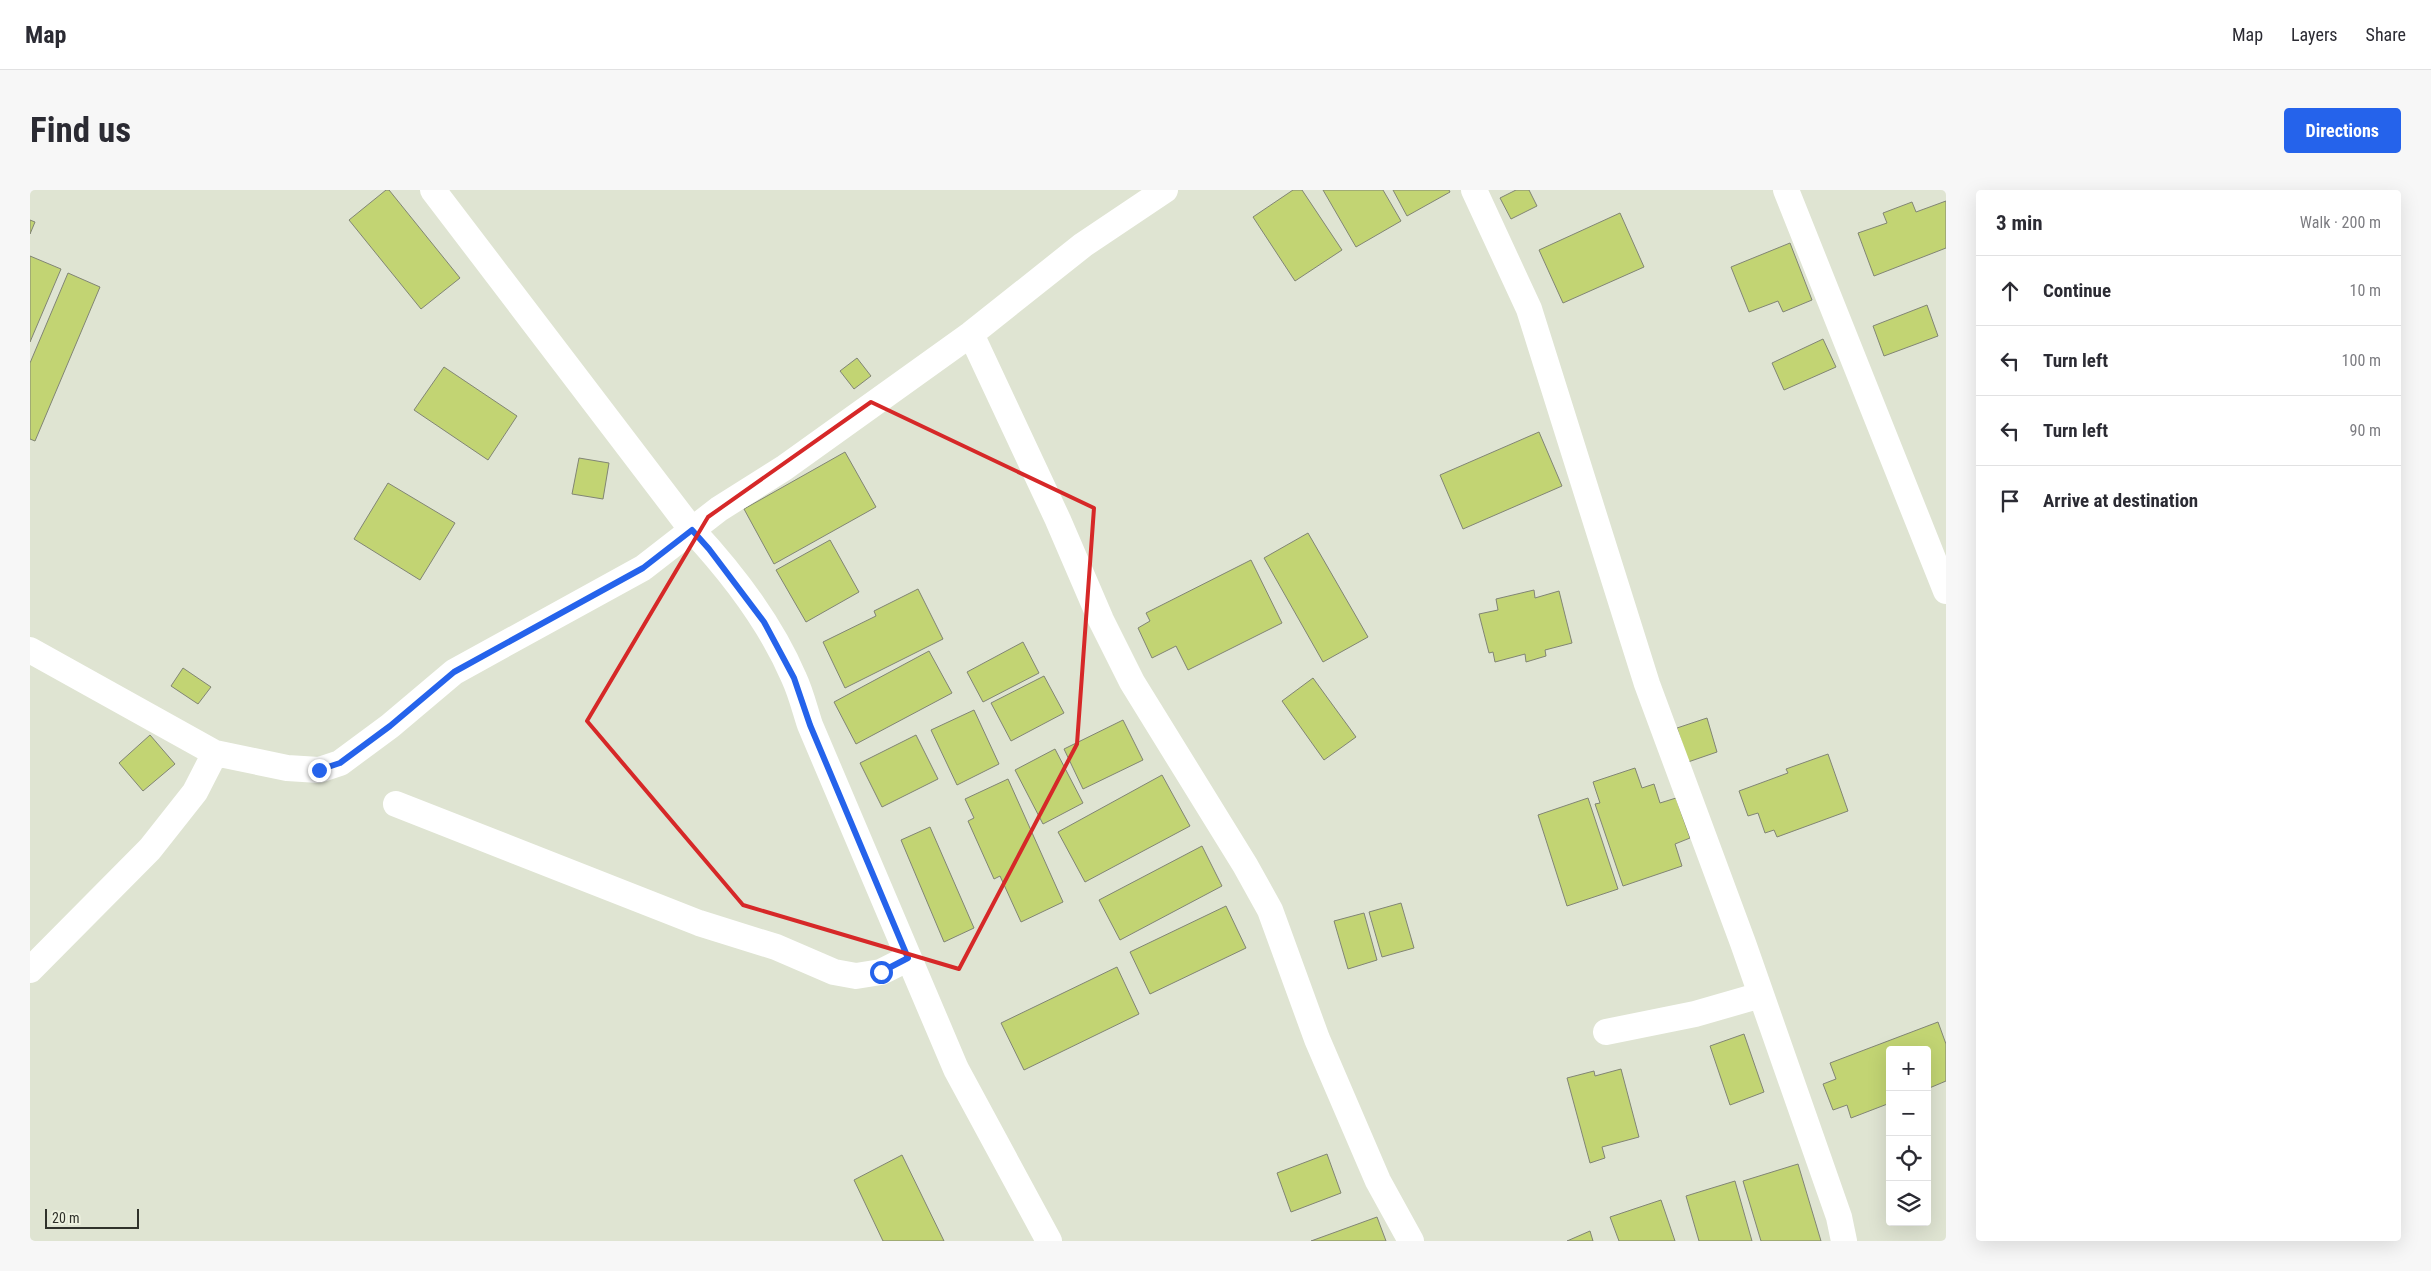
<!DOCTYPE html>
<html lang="en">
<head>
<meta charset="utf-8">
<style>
  body { margin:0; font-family:"Roboto Condensed",sans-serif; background:#f7f7f7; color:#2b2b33 }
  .controls { position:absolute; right:15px; bottom:15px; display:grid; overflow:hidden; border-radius:5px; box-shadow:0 5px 20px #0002 }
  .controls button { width:45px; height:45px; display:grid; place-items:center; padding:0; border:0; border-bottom:1px solid #e1e1e2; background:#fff; color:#2b2b33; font:25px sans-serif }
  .scale { position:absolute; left:15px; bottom:12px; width:94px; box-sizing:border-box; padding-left:5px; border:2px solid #30322b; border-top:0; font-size:14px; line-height:18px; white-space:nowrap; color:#30322b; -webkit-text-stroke:4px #edf1df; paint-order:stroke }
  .stop { position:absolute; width:15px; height:15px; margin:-11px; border:4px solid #2563eb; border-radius:50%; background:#fff }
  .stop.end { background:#2563eb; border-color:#fff; box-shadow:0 1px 5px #0008 }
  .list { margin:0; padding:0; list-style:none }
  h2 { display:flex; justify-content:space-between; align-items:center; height:65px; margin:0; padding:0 20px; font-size:21px }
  h2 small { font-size:16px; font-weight:400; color:#7c7c81 }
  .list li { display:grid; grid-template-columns:32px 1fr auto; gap:15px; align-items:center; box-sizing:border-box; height:70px; padding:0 20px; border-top:1px solid #e1e1e2 }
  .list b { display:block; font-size:19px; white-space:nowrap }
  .list em { font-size:16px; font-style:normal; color:#7c7c81 }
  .icon { flex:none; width:28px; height:28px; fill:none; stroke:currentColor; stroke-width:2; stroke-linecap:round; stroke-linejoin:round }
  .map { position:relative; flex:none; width:1916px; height:1051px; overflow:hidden; border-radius:5px }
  header { display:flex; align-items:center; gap:30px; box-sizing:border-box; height:70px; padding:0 25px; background:#fff; border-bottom:1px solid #e1e1e2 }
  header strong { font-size:24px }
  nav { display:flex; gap:28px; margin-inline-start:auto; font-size:18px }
  .intro { display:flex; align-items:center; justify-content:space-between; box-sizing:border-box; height:120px; padding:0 30px }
  h1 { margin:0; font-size:35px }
  .button { padding:12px 22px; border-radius:5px; background:#2563eb; color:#fff; font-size:18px; font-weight:700 }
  main { display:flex; gap:30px; padding:0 30px }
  aside { flex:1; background:#fff; border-radius:5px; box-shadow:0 5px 20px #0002 }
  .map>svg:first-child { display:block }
  .building { fill:#c2d473; stroke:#818574 }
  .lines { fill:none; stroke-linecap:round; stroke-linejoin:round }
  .street { stroke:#fff; stroke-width:26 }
  .route { stroke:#2563eb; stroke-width:6 }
  .marked { fill:none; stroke:#d62828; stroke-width:4; stroke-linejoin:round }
</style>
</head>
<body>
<header>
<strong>Map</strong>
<nav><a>Map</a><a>Layers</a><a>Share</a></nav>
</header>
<div class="intro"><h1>Find us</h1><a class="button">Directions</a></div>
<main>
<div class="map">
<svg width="1916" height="1051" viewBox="0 0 1916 1051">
  <rect width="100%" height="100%" fill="#dfe4d2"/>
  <!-- building -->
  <path class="building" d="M 356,0 L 359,0 L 430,88 L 391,119 L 319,30 Z
    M 1263,0 L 1272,0 L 1312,60 L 1265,91 L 1223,27 Z
    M 1293,0 L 1353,0 L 1371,31 L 1326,57 Z
    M 1363,0 L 1419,0 L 1420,2 L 1377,26 Z
    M 1486,0 L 1499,0 L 1507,16 L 1481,29 L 1470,8 Z
    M 1916,11 L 1916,58 L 1844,86 L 1828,43 L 1857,33 L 1853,23 L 1882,12 L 1886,22 Z
    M 1590,23 L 1614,77 L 1533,113 L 1509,60 Z
    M 0,30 L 5,32 L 0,44 Z
    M 1760,53 L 1782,110 L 1753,122 L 1748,111 L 1719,122 L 1701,77 Z
    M 0,66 L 31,79 L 0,152 Z
    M 38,83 L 70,97 L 5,251 L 0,249 L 0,173 Z
    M 1897,115 L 1908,146 L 1854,166 L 1843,136 Z
    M 1793,149 L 1806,177 L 1754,200 L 1742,173 Z
    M 827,168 L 841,186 L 824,199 L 810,181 Z
    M 414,177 L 487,226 L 458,270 L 384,220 Z
    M 1509,242 L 1532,296 L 1433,339 L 1410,285 Z
    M 815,262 L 846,317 L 744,374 L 714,319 Z
    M 549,268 L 579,273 L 573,309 L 542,304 Z
    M 358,293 L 425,333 L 390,390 L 324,349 Z
    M 1278,343 L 1338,447 L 1293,472 L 1234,368 Z
    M 800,350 L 829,402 L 776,432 L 746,380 Z
    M 1221,370 L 1252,433 L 1158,480 L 1146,456 L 1122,468 L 1108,438 L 1120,431 L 1116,423 Z
    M 888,399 L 913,449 L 815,498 L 793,452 L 846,426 L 844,421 Z
    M 1504,400 L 1505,408 L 1529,401 L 1542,453 L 1515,460 L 1516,466 L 1496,472 L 1495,464 L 1465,472 L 1463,462 L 1459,463 L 1449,424 L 1468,420 L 1466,409 Z
    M 993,452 L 1009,483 L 953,512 L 937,482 Z
    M 899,461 L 922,503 L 826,554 L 804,512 Z
    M 153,478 L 181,497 L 168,514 L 141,496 Z
    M 1014,486 L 1034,523 L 981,551 L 961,513 Z
    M 1283,488 L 1326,547 L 1294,570 L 1252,511 Z
    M 944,520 L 969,574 L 927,595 L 901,540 Z
    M 1677,528 L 1687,562 L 1658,572 L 1647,538 Z
    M 1093,530 L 1113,570 L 1053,599 L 1034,559 Z
    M 120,545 L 145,574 L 113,601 L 89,573 Z
    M 886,545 L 908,589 L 852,617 L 830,573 Z
    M 1025,559 L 1053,613 L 1013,634 L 985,580 Z
    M 1798,564 L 1818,621 L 1747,647 L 1744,640 L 1735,643 L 1728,623 L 1718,626 L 1709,601 L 1758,583 L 1756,579 Z
    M 1605,578 L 1612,598 L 1624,594 L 1630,613 L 1646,608 L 1660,648 L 1645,654 L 1652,676 L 1593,696 L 1565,614 L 1570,613 L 1563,592 Z
    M 1132,585 L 1160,636 L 1055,692 L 1028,642 Z
    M 978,589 L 1033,712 L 991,732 L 970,686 L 964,689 L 938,631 L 944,628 L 935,609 Z
    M 1558,608 L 1588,699 L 1537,716 L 1508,625 Z
    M 900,637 L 944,738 L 914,752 L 871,650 Z
    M 1172,656 L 1192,696 L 1090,750 L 1069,710 Z
    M 1371,713 L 1384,758 L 1352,767 L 1339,722 Z
    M 1196,716 L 1216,758 L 1120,804 L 1100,762 Z
    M 1334,723 L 1347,770 L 1318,779 L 1304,731 Z
    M 1087,777 L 1109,824 L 994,880 L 971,833 Z
    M 1908,832 L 1916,854 L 1916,891 L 1897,899 L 1897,860 L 1860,860 L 1860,913 L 1821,928 L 1817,915 L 1803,920 L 1793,894 L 1806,889 L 1800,873 Z
    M 1714,844 L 1734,902 L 1700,915 L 1680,856 Z
    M 1591,879 L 1609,947 L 1572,957 L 1575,968 L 1560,973 L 1537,888 L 1564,881 L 1565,886 Z
    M 1297,964 L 1311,1003 L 1261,1022 L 1247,983 Z
    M 872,965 L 914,1051 L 853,1051 L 824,990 Z
    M 1768,974 L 1791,1051 L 1731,1051 L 1713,991 Z
    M 1705,991 L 1722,1051 L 1669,1051 L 1656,1006 Z
    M 1631,1010 L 1645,1051 L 1589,1051 L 1580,1027 Z
    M 1347,1027 L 1356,1051 L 1281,1051 Z
    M 1560,1041 L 1563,1051 L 1537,1051 Z"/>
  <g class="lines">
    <!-- street -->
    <path class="street" d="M 403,0 L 662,340 C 702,383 741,434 764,488 C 771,503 775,520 780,535 L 926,879 L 1019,1051
      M 1444,0 L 1499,119 L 1617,494 L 1713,753 L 1809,1027 L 1814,1051
      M 1756,0 L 1916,401
      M 941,144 L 1028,330 L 1071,430 L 1102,492 L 1215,675 L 1240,720 L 1287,849 L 1348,991 L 1381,1051
      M 0,460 L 185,563 L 165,602 L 120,659 L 0,780
      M 185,563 L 257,578 L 289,580 L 310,573 L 360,536 L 424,482 L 613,378 L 689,319 L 754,278 L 941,144 L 1053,55 L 1135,0
      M 366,614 L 669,733 L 746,757 L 804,782 L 826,786 L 851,782 L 879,768
      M 1576,842 L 1665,824 L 1731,805"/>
  </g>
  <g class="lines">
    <!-- route -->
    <path class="route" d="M 289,580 L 310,573 L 360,536 L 424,482 L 613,378 L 662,340 L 679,359 L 734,432 L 764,488 L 780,535 L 878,768 L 851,782"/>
  </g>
  <!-- marked area -->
  <path class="marked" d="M 841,212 L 1064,318 L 1047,554 L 929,779 L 713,715 L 557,531 L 678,327 Z"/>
</svg>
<div class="controls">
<button>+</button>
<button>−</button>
<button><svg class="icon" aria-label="locate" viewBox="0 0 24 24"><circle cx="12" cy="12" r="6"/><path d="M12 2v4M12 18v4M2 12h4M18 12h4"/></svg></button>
<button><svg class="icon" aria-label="layers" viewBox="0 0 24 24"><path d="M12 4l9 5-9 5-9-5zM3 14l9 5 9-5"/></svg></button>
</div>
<div class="scale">20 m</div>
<div class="stop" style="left:851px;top:782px"></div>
<div class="stop end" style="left:289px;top:580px"></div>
</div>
<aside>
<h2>3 min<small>Walk · 200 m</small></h2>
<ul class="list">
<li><svg class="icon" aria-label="ahead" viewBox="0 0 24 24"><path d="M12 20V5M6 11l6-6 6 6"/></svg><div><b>Continue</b></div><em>10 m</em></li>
<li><svg class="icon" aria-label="left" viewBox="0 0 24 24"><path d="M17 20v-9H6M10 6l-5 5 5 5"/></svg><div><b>Turn left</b></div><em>100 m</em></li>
<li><svg class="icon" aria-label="left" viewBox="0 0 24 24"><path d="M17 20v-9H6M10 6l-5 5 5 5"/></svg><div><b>Turn left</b></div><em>90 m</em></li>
<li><svg class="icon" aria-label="arrive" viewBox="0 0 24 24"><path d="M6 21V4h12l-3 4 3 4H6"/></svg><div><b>Arrive at destination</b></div></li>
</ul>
</aside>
</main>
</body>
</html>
